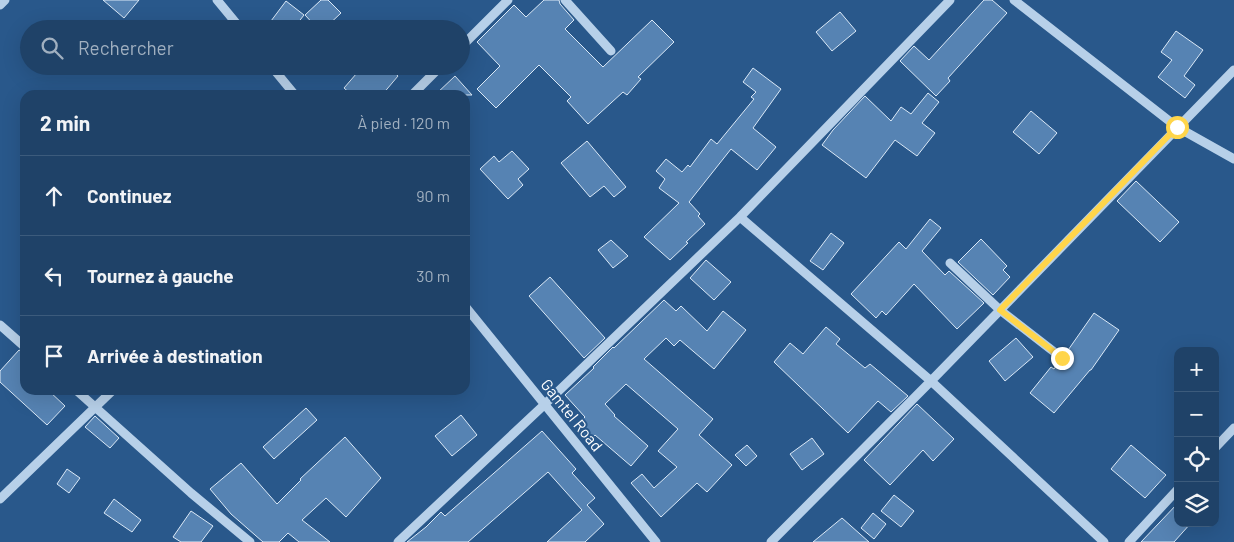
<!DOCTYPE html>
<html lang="fr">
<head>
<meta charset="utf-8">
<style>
  body { margin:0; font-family:Barlow,sans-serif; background:#27496e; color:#f1f3f6 }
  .controls { position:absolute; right:15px; bottom:15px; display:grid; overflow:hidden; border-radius:10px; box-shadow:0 5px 20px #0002 }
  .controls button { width:45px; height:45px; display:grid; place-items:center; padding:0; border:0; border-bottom:1px solid #3c5b7c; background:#1f4268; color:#f1f3f6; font:25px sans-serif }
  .stop { position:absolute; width:15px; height:15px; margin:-11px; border:4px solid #ffd54a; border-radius:50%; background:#fff }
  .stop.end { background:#ffd54a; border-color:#fff; box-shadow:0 1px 5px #0008 }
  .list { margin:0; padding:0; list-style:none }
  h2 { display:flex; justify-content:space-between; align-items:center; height:65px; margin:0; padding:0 20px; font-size:21px }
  h2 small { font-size:16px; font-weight:400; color:#a1b0c0 }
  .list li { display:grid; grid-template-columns:32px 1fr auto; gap:15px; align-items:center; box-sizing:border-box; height:80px; padding:0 20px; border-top:1px solid #3c5b7c }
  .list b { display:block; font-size:19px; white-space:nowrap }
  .list em { font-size:16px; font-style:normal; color:#a1b0c0 }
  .icon { flex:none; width:28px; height:28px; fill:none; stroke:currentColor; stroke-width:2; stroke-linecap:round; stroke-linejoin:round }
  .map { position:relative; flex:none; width:1234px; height:542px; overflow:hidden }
  .search { position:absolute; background:#1f4268; box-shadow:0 5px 20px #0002; left:20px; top:20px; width:450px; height:55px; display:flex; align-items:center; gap:12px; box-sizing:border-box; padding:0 18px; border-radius:28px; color:#a1b0c0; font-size:19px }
  .panel { position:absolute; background:#1f4268; box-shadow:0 5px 20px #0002; left:20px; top:90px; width:450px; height:305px; border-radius:15px }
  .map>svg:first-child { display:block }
  .building { fill:#5683b3; stroke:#dbe9f7 }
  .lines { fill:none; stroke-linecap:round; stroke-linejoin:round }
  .minor { stroke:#b7d0e9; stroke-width:9 }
  .route { stroke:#ffd54a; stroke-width:6 }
  .labels { text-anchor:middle; stroke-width:4; stroke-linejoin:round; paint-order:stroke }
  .street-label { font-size:16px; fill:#fff; stroke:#29588b }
</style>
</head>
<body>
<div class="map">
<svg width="1234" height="542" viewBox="0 0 1234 542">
  <rect width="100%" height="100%" fill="#29588b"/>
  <!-- building -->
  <path class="building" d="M 103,0 L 139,0 L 124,18 Z
    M 321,0 L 328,0 L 341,13 L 324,29 L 318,29 L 305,15 Z
    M 544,0 L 559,0 L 560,4 L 574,20 L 565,29 L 603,67 L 652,20 L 674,42 L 638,77 L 641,79 L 627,95 L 623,92 L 588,124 L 567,101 L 571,97 L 539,65 L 496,108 L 477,89 L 500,66 L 477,42 L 514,5 L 526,17 Z
    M 984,0 L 992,0 L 1007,13 L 948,78 L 950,81 L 936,96 L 900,61 L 914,46 L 929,60 Z
    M 286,1 L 304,15 L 293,29 L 265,29 Z
    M 840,12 L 856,31 L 832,51 L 816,32 Z
    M 1176,31 L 1203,50 L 1184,76 L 1195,85 L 1185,98 L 1158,77 L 1172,60 L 1161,52 Z
    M 363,66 L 387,66 L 398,76 L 382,95 L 352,95 L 344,88 Z
    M 753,68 L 781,89 L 753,128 L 776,147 L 757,170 L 731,149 L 689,202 L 700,214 L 698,216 L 705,224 L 686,242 L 688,243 L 670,260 L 644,237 L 679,203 L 659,188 L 665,179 L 656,171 L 666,159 L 682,172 L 688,165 L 690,167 L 711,139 L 717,144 L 754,99 L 751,97 L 756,92 L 743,82 Z
    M 455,76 L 472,95 L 435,95 Z
    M 928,93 L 939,102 L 922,123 L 935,133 L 917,156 L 895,140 L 866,178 L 822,145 L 833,130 L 865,96 L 891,121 L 901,107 L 911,114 Z
    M 1031,111 L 1057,133 L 1039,154 L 1013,132 Z
    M 587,141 L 626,187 L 614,197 L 604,186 L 590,197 L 561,163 Z
    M 512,151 L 529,169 L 518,179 L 523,185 L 508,199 L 480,169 L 494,156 L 499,162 Z
    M 1136,181 L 1179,222 L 1160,242 L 1117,201 Z
    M 930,219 L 941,228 L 922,251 L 945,275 L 949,271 L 984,303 L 957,329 L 914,284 L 886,315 L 882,311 L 876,318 L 851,294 L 899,242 L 906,249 Z
    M 831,233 L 844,243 L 823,270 L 810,261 Z
    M 981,239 L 1007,266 L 1003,270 L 1010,277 L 993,295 L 958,262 Z
    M 611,240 L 628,256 L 613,268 L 598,250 Z
    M 706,260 L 731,282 L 714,300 L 690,278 Z
    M 550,277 L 605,338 L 584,358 L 529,296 Z
    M 664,300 L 676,311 L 681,306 L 707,331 L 723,311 L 746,330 L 714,369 L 680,340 L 674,346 L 666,338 L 644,359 L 713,419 L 699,435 L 732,465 L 707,492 L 697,483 L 661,517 L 631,483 L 642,474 L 654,488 L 677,467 L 658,451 L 678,429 L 626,384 L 605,404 L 615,415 L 614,416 L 648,446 L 631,466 L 595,435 L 590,440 L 576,426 L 585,417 L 565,395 L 594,368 L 593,367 L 613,347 L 614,348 Z
    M 1094,313 L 1119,330 L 1091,370 L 1090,370 L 1054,413 L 1030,393 L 1051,367 L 1054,369 L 1058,363 L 1062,364 L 1067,362 L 1068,358 L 1066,353 Z
    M 826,327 L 840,339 L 836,344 L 865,368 L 870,364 L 908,396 L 891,412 L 878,401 L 848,433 L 774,362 L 790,343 L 803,354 Z
    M 1016,338 L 1033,357 L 1005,381 L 989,361 Z
    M 19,350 L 25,353 L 25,390 L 48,390 L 65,406 L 47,425 L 0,382 L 0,371 Z
    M 917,404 L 954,439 L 933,461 L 923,450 L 890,485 L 864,460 Z
    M 306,408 L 317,420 L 274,459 L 263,447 Z
    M 461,415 L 477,435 L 452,456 L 435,436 Z
    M 95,416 L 119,438 L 110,448 L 85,427 Z
    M 542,431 L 576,469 L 572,473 L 595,498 L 587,505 L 604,524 L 585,542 L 547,542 L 582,510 L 548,472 L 468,542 L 407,542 L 426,527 L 441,512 L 445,516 Z
    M 345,437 L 381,478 L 346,517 L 326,498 L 302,520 L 330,542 L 299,542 L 288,533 L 279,542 L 263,542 L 231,514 L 210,489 L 241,463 L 277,504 L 301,480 L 300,479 Z
    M 812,438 L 824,454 L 802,470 L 790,454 Z
    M 747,445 L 757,456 L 746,466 L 735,455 Z
    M 1131,445 L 1166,475 L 1145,498 L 1111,469 Z
    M 67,469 L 80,478 L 69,493 L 57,484 Z
    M 894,495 L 914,511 L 901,527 L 881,511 Z
    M 114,499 L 141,520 L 132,532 L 104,513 Z
    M 1178,503 L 1178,523 L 1191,523 L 1174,542 L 1141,542 Z
    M 191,511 L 213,526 L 201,542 L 181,542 L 173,537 Z
    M 873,513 L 886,524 L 874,539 L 861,528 Z
    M 842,518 L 869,542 L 813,542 Z"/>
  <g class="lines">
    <!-- minor -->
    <path class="minor" d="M 217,0 L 241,29
      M 565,0 L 611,51
      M 1014,0 L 1177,127 L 1234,159
      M 0,5 L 5,0
      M 461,47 L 508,0
      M 271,66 L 295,95
      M 412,95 L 441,66
      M 740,217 L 931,381 L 1104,542
      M 950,263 L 1000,310 L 1062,358
      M 465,306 L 656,542
      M 0,325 L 25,347
      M 76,390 L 191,493 L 250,542
      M 1215,448 L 1234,428
      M 0,499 L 113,390
      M 398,542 L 544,405 L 740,217 L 950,0
      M 771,542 L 931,381 L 1234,70
      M 1129,542 L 1178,489"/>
  </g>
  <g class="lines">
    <!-- route -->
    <path class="route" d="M 1062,358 L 1000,310 L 1177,127"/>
  </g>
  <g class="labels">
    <!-- street labels -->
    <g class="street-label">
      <text transform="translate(572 415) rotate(51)" y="6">Gamtel Road</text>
    </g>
  </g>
</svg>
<div class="controls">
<button>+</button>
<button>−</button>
<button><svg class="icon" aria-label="locate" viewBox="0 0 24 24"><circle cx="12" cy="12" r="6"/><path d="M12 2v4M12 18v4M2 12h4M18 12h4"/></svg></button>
<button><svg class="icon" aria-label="layers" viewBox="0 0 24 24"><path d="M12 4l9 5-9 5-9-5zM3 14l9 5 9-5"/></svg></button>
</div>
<div class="stop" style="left:1177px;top:127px"></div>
<div class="stop end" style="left:1062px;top:358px"></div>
<div class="search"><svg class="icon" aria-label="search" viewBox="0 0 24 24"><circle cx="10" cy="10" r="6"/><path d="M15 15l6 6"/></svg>Rechercher</div>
<section class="panel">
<h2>2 min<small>À pied · 120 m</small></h2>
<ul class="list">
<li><svg class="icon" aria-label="ahead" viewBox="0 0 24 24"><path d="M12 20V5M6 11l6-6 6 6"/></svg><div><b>Continuez</b></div><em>90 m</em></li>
<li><svg class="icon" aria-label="left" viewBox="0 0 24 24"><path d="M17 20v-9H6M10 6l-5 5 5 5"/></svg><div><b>Tournez à gauche</b></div><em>30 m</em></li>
<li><svg class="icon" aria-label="arrive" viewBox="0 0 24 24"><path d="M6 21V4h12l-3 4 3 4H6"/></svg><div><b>Arrivée à destination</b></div></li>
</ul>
</section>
</div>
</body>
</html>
